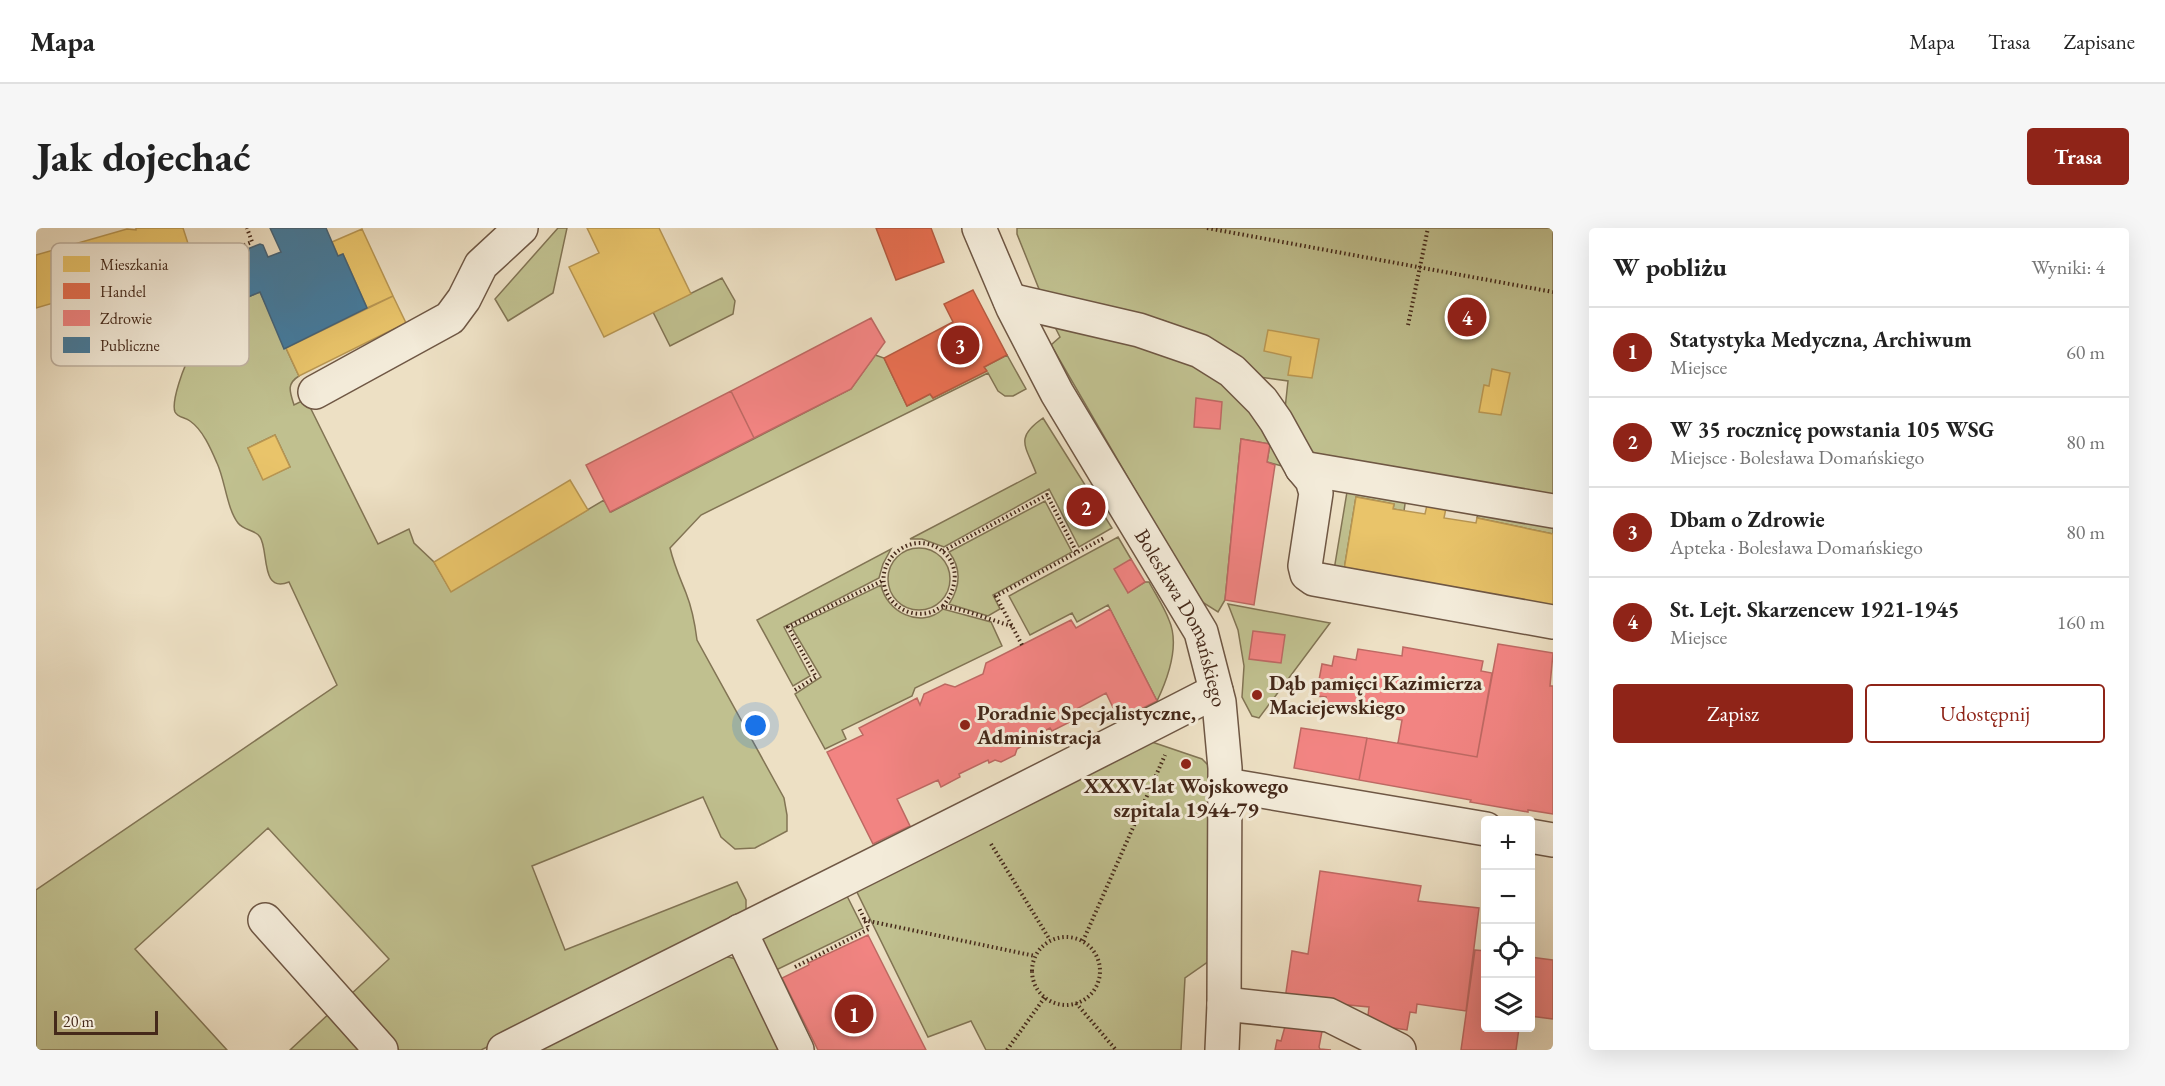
<!DOCTYPE html>
<html lang="pl">
<head>
<meta charset="utf-8">
<style>
  body { margin:0; font-family:"EB Garamond",serif; background:#f6f6f6; color:#222 }
  .controls { position:absolute; right:18px; bottom:18px; display:grid; overflow:hidden; border-radius:6px; box-shadow:0 6px 24px #0002 }
  .controls button { width:54px; height:54px; display:grid; place-items:center; padding:0; border:0; border-bottom:2px solid #e0e0e0; background:#fff; color:#222; font:30px sans-serif }
  .scale { position:absolute; left:18px; bottom:15px; width:104px; box-sizing:border-box; padding-left:6px; border:3px solid #45291a; border-top:0; font-size:16px; line-height:21px; white-space:nowrap; color:#45291a; -webkit-text-stroke:4px #f3ebd9; paint-order:stroke }
  .you { position:absolute; left:720px; top:498px; width:21px; height:21px; margin:-15px; border:4px solid #fff; border-radius:50%; background:#1a73e8; box-shadow:0 0 0 9px #1a73e833 }
  .badge { display:grid; place-items:center; width:39px; height:39px; border-radius:50%; background:#8f2418; color:#fff; font-size:20px; font-weight:700 }
  .pin { position:absolute; translate:-50% -50%; border:3px solid #fff; box-shadow:0 2px 6px #0006 }
  .list { margin:0; padding:0; list-style:none }
  h2 { display:flex; justify-content:space-between; align-items:center; height:78px; margin:0; padding:0 24px; font-size:26px }
  h2 small { font-size:20px; font-weight:400; color:#767676 }
  .list li { display:grid; grid-template-columns:39px 1fr auto; gap:18px; align-items:center; box-sizing:border-box; height:90px; padding:0 24px; border-top:2px solid #e0e0e0 }
  .list b { display:block; font-size:22px; white-space:nowrap }
  .list p { margin:0; font-size:20px; white-space:nowrap; color:#767676 }
  .list em { font-size:20px; font-style:normal; color:#767676 }
  .actions { display:flex; gap:12px; padding:18px 24px }
  .actions a { flex:1; padding:14px 0; border:2px solid #8f2418; border-radius:6px; text-align:center; font-size:21px; color:#8f2418 }
  .actions .main { background:#8f2418; color:#fff }
  .icon { flex:none; width:33px; height:33px; fill:none; stroke:currentColor; stroke-width:2; stroke-linecap:round; stroke-linejoin:round }
  .map { position:relative; flex:none; width:1517px; height:822px; overflow:hidden; border-radius:6px }
  header { display:flex; align-items:center; gap:36px; box-sizing:border-box; height:84px; padding:0 30px; background:#fff; border-bottom:2px solid #e0e0e0 }
  header strong { font-size:28px }
  nav { display:flex; gap:33px; margin-inline-start:auto; font-size:21px }
  .intro { display:flex; align-items:center; justify-content:space-between; box-sizing:border-box; height:144px; padding:0 36px }
  h1 { margin:0; font-size:42px }
  .button { padding:15px 27px; border-radius:6px; background:#8f2418; color:#fff; font-size:21px; font-weight:700 }
  main { display:flex; gap:36px; padding:0 36px }
  aside { flex:1; background:#fff; border-radius:6px; box-shadow:0 6px 24px #0002 }
  .map>svg:first-child { display:block }
  .green { fill:#c0c08f; stroke:#827454; stroke-width:1.5; fill-rule:evenodd }
  .homes { fill:#e9c46a; stroke:#b89652; stroke-width:1.5 }
  .shops { fill:#e76f51; stroke:#b65a40; stroke-width:1.5 }
  .health { fill:#f28482; stroke:#be6963; stroke-width:1.5 }
  .public { fill:#457b9d; stroke:#456276; stroke-width:1.5 }
  .lines { fill:none; stroke-linecap:round; stroke-linejoin:round }
  .minor-casing { stroke:#6f5744; stroke-width:36 }
  .path { stroke:#45291a; stroke-width:4; stroke-dasharray:1.5 3; stroke-linecap:butt }
  .minor { stroke:#f3ebd9; stroke-width:33 }
  .poi-dot { fill:#8f2418; stroke:#f3ebd9; stroke-width:2 }
  .labels { text-anchor:middle; stroke-width:6; stroke-linejoin:round; paint-order:stroke }
  .street-label { font-size:21px; fill:#45291a; stroke:#f3ebd9 }
  .poi-label { font-size:21px; font-weight:bold; fill:#45291a; stroke:#f3ebd9; text-anchor:start }
  .key { fill:#f3ebd9; stroke:#bfb1a0; stroke-width:1.5 }
  .key-label { font-size:16px; fill:#45291a }
</style>
</head>
<body>
<header>
<strong>Mapa</strong>
<nav><a>Mapa</a><a>Trasa</a><a>Zapisane</a></nav>
</header>
<div class="intro"><h1>Jak dojechać</h1><a class="button">Trasa</a></div>
<main>
<div class="map">
<svg width="1517" height="822" viewBox="0 0 1517 822">
  <rect width="100%" height="100%" fill="#ede0c4"/>
  <filter id="stains"><feTurbulence type="fractalNoise" baseFrequency=".00333" numOctaves="4"/><feColorMatrix values="0 0 0 0 .2 0 0 0 0 .09 0 0 0 0 .02 0 0 0 .5 -.17"/></filter>
  <radialGradient id="worn" r=".72"><stop offset=".6" stop-color="#630" stop-opacity="0"/><stop offset="1" stop-color="#630" stop-opacity=".3"/></radialGradient>
  <!-- green -->
  <path class="green" d="M 522,0 L 531,0 L 517,65 L 472,93 L 459,71 Z
    M 981,0 L 1517,0 L 1517,271 L 1274,226 L 1248,190 L 1252,153 L 1216,148 L 1152,102 L 1126,92 L 1007,71 L 981,6 Z
    M 194,28 L 212,69 L 224,64 L 263,148 C 250,156 254,164 258,177 L 270,171 L 342,316 L 373,301 L 378,315 L 398,334 L 415,363 L 568,272 L 575,284 L 815,161 L 839,127 L 848,130 L 871,178 L 894,166 L 897,170 L 950,143 L 948,139 L 971,127 L 990,161 L 977,168 L 969,168 L 962,163 L 952,145 L 665,287 L 634,320 C 638,337 644,350 650,365 C 656,380 659,396 661,412 L 748,570 L 751,587 L 751,603 L 719,620 L 699,621 L 685,609 L 667,569 L 496,638 L 529,722 L 701,654 L 710,672 L 710,684 L 532,780 L 445,822 L 363,822 L 313,768 L 353,731 L 232,600 L 99,721 L 191,822 L 0,822 L 0,662 L 301,457 L 253,354 C 224,366 233,322 224,309 C 219,301 208,303 202,295 C 191,281 189,252 181,235 C 175,221 167,202 154,193 C 149,189 142,190 139,184 C 135,174 148,136 155,128 C 162,120 174,117 184,114 L 160,42 ZM 239,207 L 254,239 L 227,251 L 212,220 Z
    M 686,50 L 699,73 L 697,86 L 634,118 L 617,84 Z
    M 1034,95 L 1170,141 L 1204,169 L 1253,240 L 1231,234 L 1234,216 L 1205,211 L 1189,372 L 1182,384 L 1163,372 L 1015,117 L 1024,109 L 1018,97 Z
    M 1007,190 L 1076,300 L 1043,319 L 1013,261 L 908,319 L 886,311 L 874,311 L 1000,245 C 990,218 978,210 1007,190 Z
    M 1312,258 L 1370,269 L 1368,283 L 1357,281 L 1358,276 L 1320,269 L 1308,342 L 1297,348 Z
    M 1009,273 L 1036,324 L 957,367 L 964,381 L 952,388 L 913,376 C 924,359 926,341 913,324 Z
    M 1443,281 L 1517,293 L 1517,306 L 1441,290 Z
    M 1082,309 L 1095,331 L 1092,364 L 1109,354 L 1113,354 C 1120,367 1128,379 1133,392 C 1144,417 1132,450 1121,473 L 1072,377 L 1041,394 L 1036,385 L 994,407 L 973,368 Z
    M852 351a31 31 0 1 1 62 0a31 31 0 1 1-62 0Z
    M 855,321 L 847,336 L 843,350 L 748,399 L 774,448 L 757,458 L 721,392 Z
    M 845,357 C 850,383 884,402 907,381 L 955,394 L 966,418 L 879,460 L 876,468 L 806,502 L 810,511 L 789,521 L 759,466 L 785,449 L 756,400 Z
    M 1192,376 L 1294,395 L 1223,490 L 1216,488 L 1206,469 L 1208,438 L 1202,402 Z
    M 1113,513 L 1166,531 L 1172,537 L 1173,733 L 1149,750 L 1145,822 L 950,822 L 935,793 L 892,809 L 818,658 Z
    M 808,662 L 827,700 L 736,744 L 724,718 L 726,706 Z
    M 692,729 L 700,731 L 748,822 L 494,822 L 680,730 Z
    M 297,782 L 330,822 L 254,822 Z"/>
  <!-- homes -->
  <path class="homes" d="M 100,0 L 147,0 L 158,34 L 0,80 L 0,27 L 91,1 L 100,2 Z
    M 551,0 L 623,0 L 655,66 L 568,109 L 533,39 L 563,25 Z
    M 326,1 L 357,68 L 331,80 L 307,26 L 302,28 L 296,14 Z
    M 357,68 L 370,95 L 263,148 L 250,120 Z
    M 1232,102 L 1283,111 L 1276,150 L 1252,147 L 1255,129 L 1228,123 Z
    M 1456,141 L 1474,145 L 1465,187 L 1443,184 L 1448,157 L 1453,158 Z
    M 239,207 L 254,239 L 227,252 L 212,220 Z
    M 534,252 L 552,282 L 415,364 L 398,334 Z
    M 1320,269 L 1358,276 L 1357,281 L 1389,286 L 1391,277 L 1410,280 L 1408,290 L 1440,295 L 1441,290 L 1517,306 L 1517,379 L 1308,342 Z"/>
  <!-- shops -->
  <path class="shops" d="M 840,0 L 895,0 L 908,34 L 860,52 Z
    M 937,62 L 971,127 L 948,139 L 951,143 L 897,170 L 894,166 L 871,178 L 848,130 L 917,94 L 908,76 Z"/>
  <!-- health -->
  <path class="health" d="M 835,90 L 849,114 L 815,161 L 718,210 L 695,163 Z
    M 695,163 L 718,210 L 574,284 L 550,237 Z
    M 1160,170 L 1186,174 L 1184,201 L 1158,199 Z
    M 1205,211 L 1234,216 L 1231,234 L 1239,237 L 1218,377 L 1189,372 Z
    M 1095,331 L 1109,354 L 1092,365 L 1078,341 Z
    M 1074,381 L 1121,473 L 1083,492 L 1070,465 L 1031,486 L 1034,494 L 1016,503 L 1014,500 L 985,515 L 986,518 L 981,521 L 979,527 L 965,534 L 959,532 L 953,535 L 952,532 L 923,546 L 924,549 L 905,559 L 902,552 L 861,571 L 874,598 L 837,616 L 791,524 L 827,507 L 823,500 L 881,470 L 884,477 L 888,466 L 909,456 L 919,459 L 947,446 L 950,435 L 1035,392 L 1040,400 Z
    M 1217,403 L 1249,407 L 1245,435 L 1213,431 Z
    M 1462,416 L 1517,425 L 1514,458 L 1517,458 L 1517,586 L 1492,582 L 1492,584 L 1434,574 L 1435,572 L 1323,552 L 1331,510 L 1441,529 Z
    M 1367,419 L 1447,433 L 1445,443 L 1456,445 L 1441,529 L 1362,515 L 1366,492 L 1288,479 L 1290,469 L 1280,468 L 1286,436 L 1296,438 L 1298,428 L 1320,432 L 1322,421 L 1366,428 Z
    M 1265,500 L 1331,510 L 1323,552 L 1258,540 Z
    M 1284,643 L 1385,658 L 1382,673 L 1443,680 L 1430,783 L 1381,776 L 1380,785 L 1374,784 L 1371,802 L 1331,796 L 1333,779 L 1249,771 L 1256,723 L 1272,726 Z
    M 832,707 L 890,822 L 782,822 L 746,750 L 773,737 L 772,735 Z
    M 1439,722 L 1450,723 L 1450,800 L 1483,800 L 1480,822 L 1425,822 Z
    M 1494,729 L 1517,732 L 1517,791 L 1494,788 Z
    M 1251,791 L 1287,798 L 1283,819 L 1284,821 L 1295,822 L 1239,822 L 1241,812 L 1245,813 Z"/>
  <!-- public -->
  <path class="public" d="M 234,0 L 290,0 L 302,28 L 307,26 L 331,80 L 248,121 L 224,64 L 212,69 L 194,28 L 224,16 L 227,17 L 232,29 L 245,24 Z"/>
  <g class="lines">
    <!-- minor casing -->
    <g class="minor-casing">
      <g id="minor">
        <path id="s1" d="M 943,0 L 977,80 L 1021,165 L 1165,404 L 1183,474 L 1189,540 L 1188,776 L 1186,822"/>
        <path d="M 974,72 L 1103,102 L 1164,123 L 1196,143 L 1226,173 L 1240,193 L 1266,240 L 1276,252 L 1280,265 L 1269,338 L 1271,346 L 1278,351 L 1517,394"/>
        <path d="M 279,164 L 414,90 L 428,71 L 445,37 L 485,0"/>
        <path d="M 1266,240 L 1517,283"/>
        <path d="M 1190,557 L 1450,601"/>
        <path d="M 1494,608 L 1517,612"/>
        <path d="M 229,692 L 345,822"/>
        <path d="M 704,703 L 761,822"/>
        <path d="M 1188,776 L 1293,787 L 1363,822"/>
        <path d="M 468,822 C 705,702 944,585 1180,463"/>
      </g>
    </g>
    <!-- path -->
    <path class="path" d="M 1171,0 L 1517,64
      M 158,37 L 216,14 L 211,0
      M 1372,97 L 1392,0
      M 907,323 L 1011,267 L 1041,325
      M 907,378 C 921,361 925,337 905,322 C 872,298 829,341 856,373 C 867,385 883,389 898,383 C 902,381 905,378 910,379 C 932,382 954,392 976,398
      M 986,417 L 960,368 L 1068,310
      M 759,462 L 780,449 L 752,399 L 848,352
      M 955,616 L 1014,712
      M 828,692 L 999,728
      M996 743a34 34 0 1 1 68 0a34 34 0 1 1-68 0Z
      M 1047,713 L 1129,527
      M 759,739 L 833,701 L 823,680
      M 1040,775 L 1080,822
      M 971,822 L 1009,769"/>
    <!-- minor -->
    <use href="#minor" class="minor"/>
  </g>
  <!-- markers -->
  <g class="poi-dot">
    <circle cx="1221" cy="467" r="6"/>
    <circle cx="929" cy="497" r="6"/>
    <circle cx="1150" cy="536" r="6"/>
  </g>
  <g class="labels">
    <!-- street labels -->
    <g class="street-label">
      <text dy="7" stroke="none"><textPath href="#s1" startOffset="441">Bolesława Domańskiego</textPath></text>
    </g>
    <!-- poi labels -->
    <g class="poi-label">
      <text x="1233" y="462">Dąb pamięci Kazimierza<tspan x="1233" dy="24">Maciejewskiego</tspan></text>
      <text x="941" y="492">Poradnie Specjalistyczne,<tspan x="941" dy="24">Administracja</tspan></text>
      <text x="1150" y="565" text-anchor="middle">XXXV-lat Wojskowego<tspan x="1150" dy="24">szpitala 1944-79</tspan></text>
    </g>
  </g>
  <!-- legend -->
  <rect x="15" y="15" width="198" height="123" rx="9" class="key"/>
  <rect x="27" y="28" width="27" height="16" fill="#e9c46a"/>
  <rect x="27" y="55" width="27" height="16" fill="#e76f51"/>
  <rect x="27" y="82" width="27" height="16" fill="#f28482"/>
  <rect x="27" y="109" width="27" height="16" fill="#457b9d"/>
  <g class="key-label">
    <text x="64" y="42">Mieszkania</text>
    <text x="64" y="69">Handel</text>
    <text x="64" y="96">Zdrowie</text>
    <text x="64" y="123">Publiczne</text>
  </g>
  <rect width="100%" height="100%" filter="url(#stains)"/>
  <rect width="100%" height="100%" fill="url(#worn)"/>
</svg>
<div class="controls">
<button>+</button>
<button>−</button>
<button><svg class="icon" aria-label="locate" viewBox="0 0 24 24"><circle cx="12" cy="12" r="6"/><path d="M12 2v4M12 18v4M2 12h4M18 12h4"/></svg></button>
<button><svg class="icon" aria-label="layers" viewBox="0 0 24 24"><path d="M12 4l9 5-9 5-9-5zM3 14l9 5 9-5"/></svg></button>
</div>
<div class="scale">20 m</div>
<div class="you"></div>
<div class="pin badge" style="left:818px;top:786px">1</div>
<div class="pin badge" style="left:1050px;top:279px">2</div>
<div class="pin badge" style="left:924px;top:117px">3</div>
<div class="pin badge" style="left:1431px;top:89px">4</div>
</div>
<aside>
<h2>W pobliżu<small>Wyniki: 4</small></h2>
<ul class="list">
<li><span class="badge">1</span><div><b>Statystyka Medyczna, Archiwum</b><p>Miejsce</p></div><em>60 m</em></li>
<li><span class="badge">2</span><div><b>W 35 rocznicę powstania 105 WSG</b><p>Miejsce · Bolesława Domańskiego</p></div><em>80 m</em></li>
<li><span class="badge">3</span><div><b>Dbam o Zdrowie</b><p>Apteka · Bolesława Domańskiego</p></div><em>80 m</em></li>
<li><span class="badge">4</span><div><b>St. Lejt. Skarzencew 1921-1945</b><p>Miejsce</p></div><em>160 m</em></li>
</ul>
<div class="actions"><a class="main">Zapisz</a><a>Udostępnij</a></div>
</aside>
</main>
</body>
</html>
